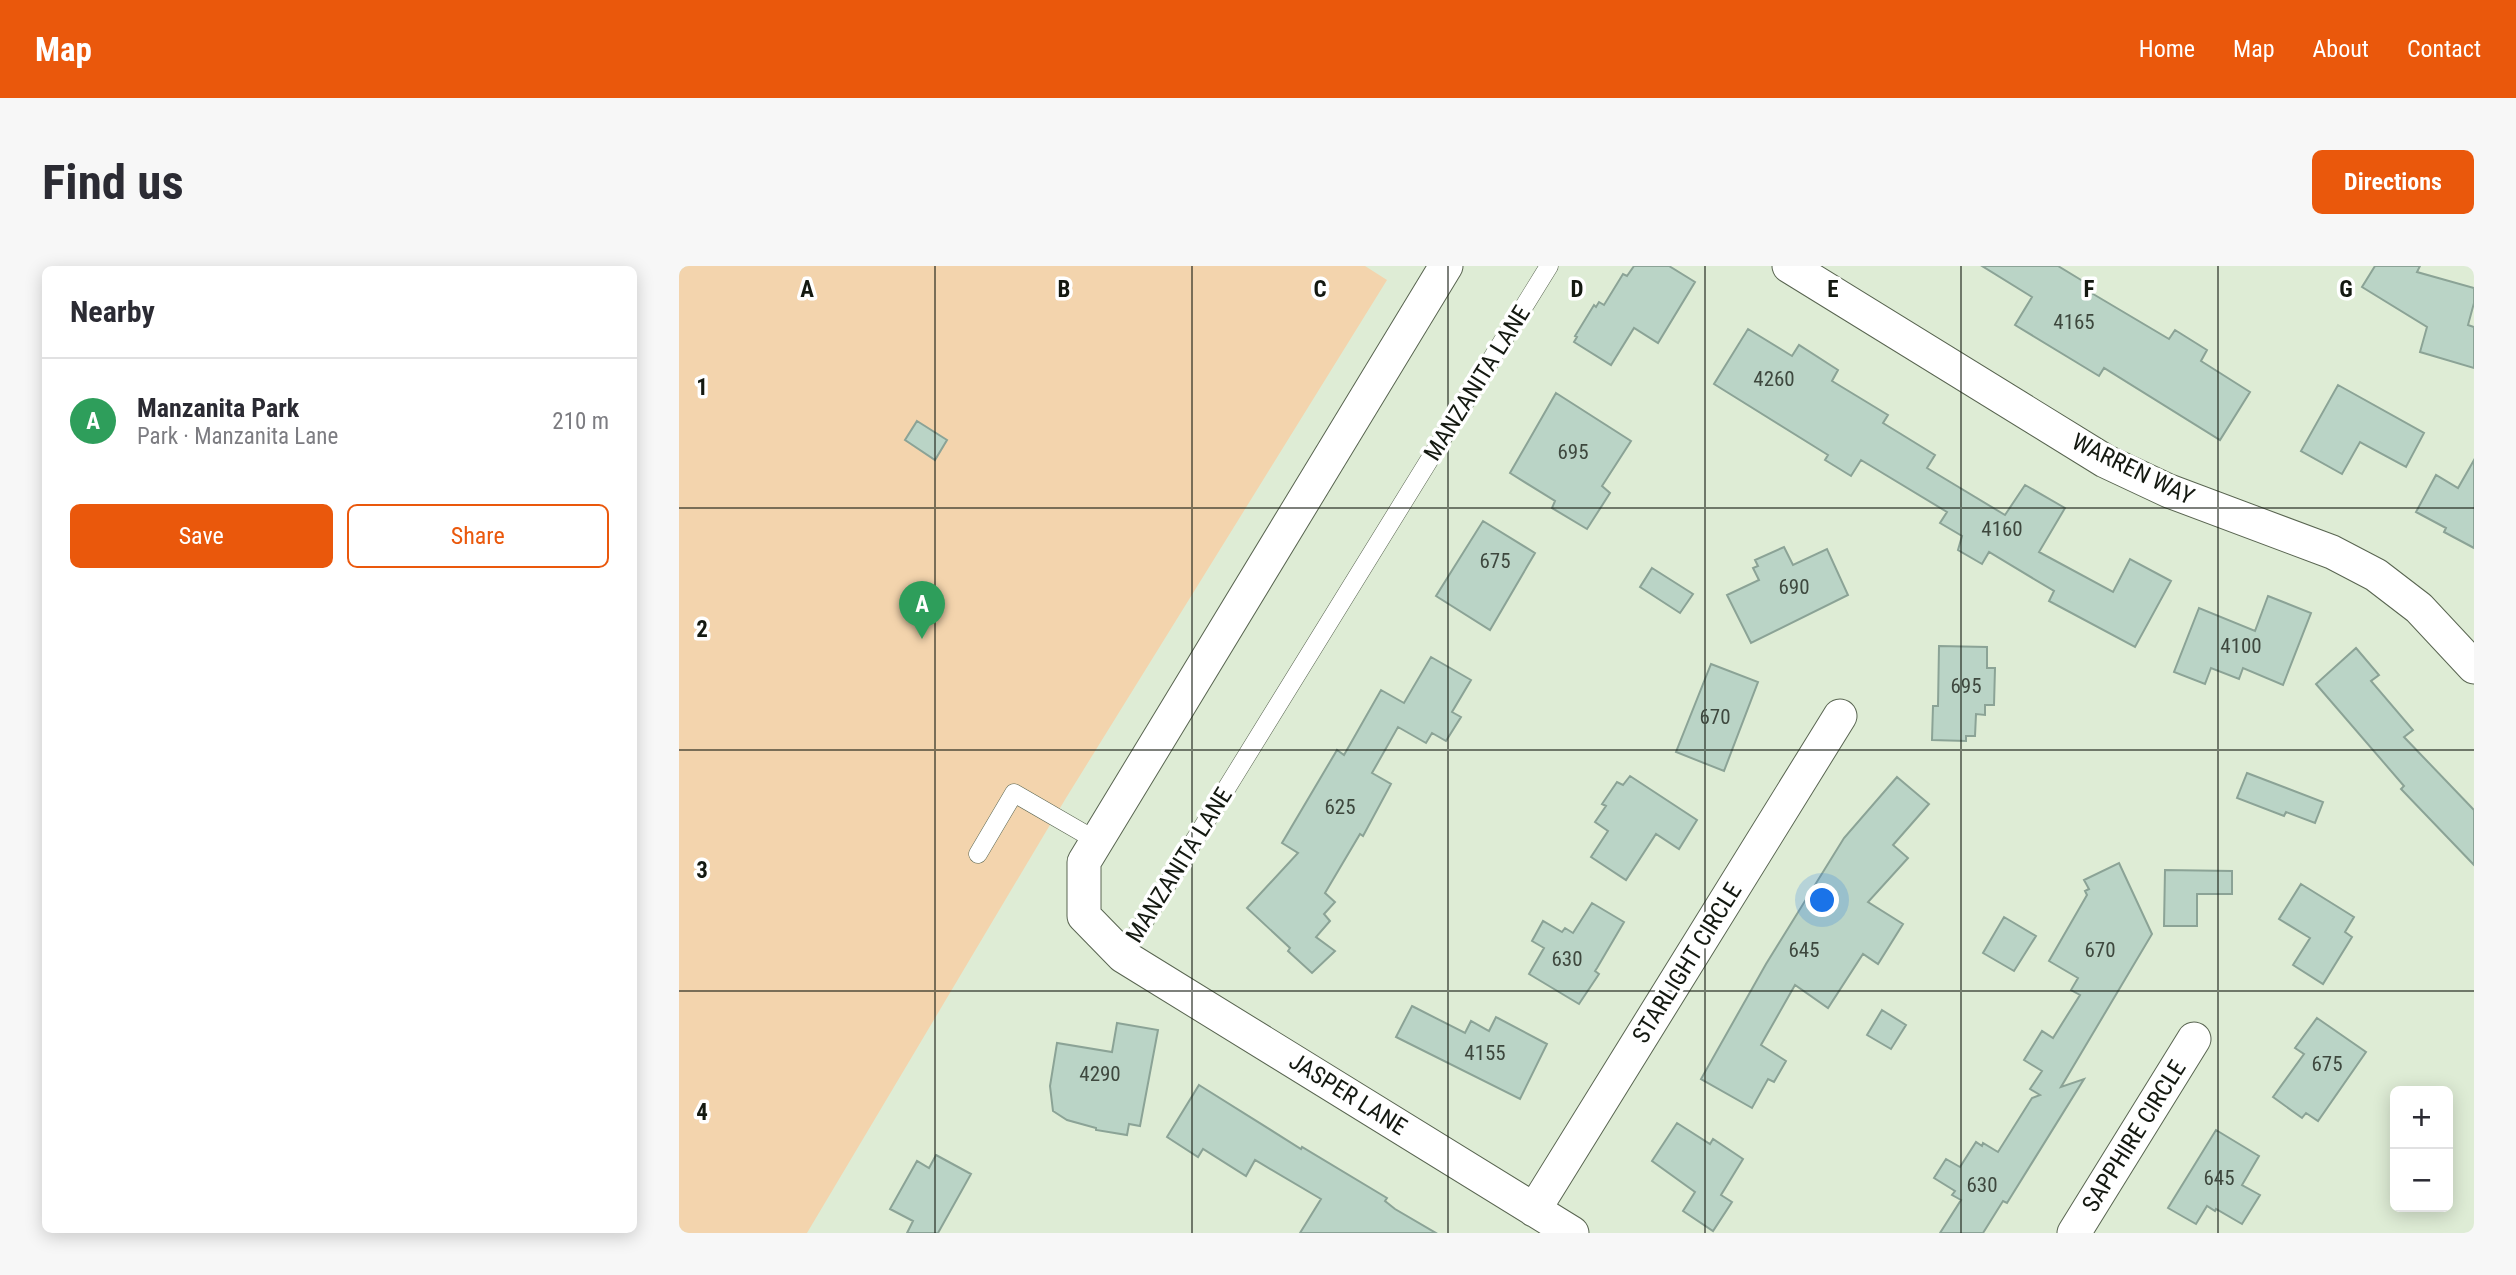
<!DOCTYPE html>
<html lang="en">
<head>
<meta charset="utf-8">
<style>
  body { margin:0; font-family:"Roboto Condensed",sans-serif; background:#f7f7f7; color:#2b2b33 }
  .controls { position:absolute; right:21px; bottom:21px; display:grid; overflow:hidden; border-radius:10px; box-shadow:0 4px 18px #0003 }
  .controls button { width:63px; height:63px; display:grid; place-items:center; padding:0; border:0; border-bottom:2px solid #e1e1e2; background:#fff; color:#2b2b33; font:35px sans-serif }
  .you { position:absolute; left:1144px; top:635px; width:24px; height:24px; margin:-18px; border:5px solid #fff; border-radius:50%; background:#1a73e8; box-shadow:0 0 0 10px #1a73e833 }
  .badge { display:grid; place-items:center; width:46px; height:46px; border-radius:50%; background:#ea580c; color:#fff; font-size:23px; font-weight:700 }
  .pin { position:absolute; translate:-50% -58px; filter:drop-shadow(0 2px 4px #0008) }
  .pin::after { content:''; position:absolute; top:37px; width:24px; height:21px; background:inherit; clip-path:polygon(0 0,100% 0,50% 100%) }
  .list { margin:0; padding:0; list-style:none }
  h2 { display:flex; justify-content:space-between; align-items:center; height:91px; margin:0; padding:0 28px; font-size:30px }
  h2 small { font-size:23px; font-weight:400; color:#7c7c81 }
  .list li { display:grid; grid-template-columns:46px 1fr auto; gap:21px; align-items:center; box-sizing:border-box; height:126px; padding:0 28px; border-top:2px solid #e1e1e2 }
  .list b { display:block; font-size:26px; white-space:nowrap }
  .list p { margin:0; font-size:23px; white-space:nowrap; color:#7c7c81 }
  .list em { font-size:23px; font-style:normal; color:#7c7c81 }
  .actions { display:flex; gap:14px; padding:21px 28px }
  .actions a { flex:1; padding:16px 0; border:2px solid #ea580c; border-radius:10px; text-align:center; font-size:24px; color:#ea580c }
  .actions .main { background:#ea580c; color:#fff }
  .map { position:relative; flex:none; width:1795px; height:967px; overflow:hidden; border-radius:10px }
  header { display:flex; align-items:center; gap:42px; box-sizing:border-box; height:98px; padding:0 35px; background:#ea580c; color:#fff }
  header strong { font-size:33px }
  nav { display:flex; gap:38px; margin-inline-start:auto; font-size:24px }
  .intro { display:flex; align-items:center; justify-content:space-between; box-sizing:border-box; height:168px; padding:0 42px }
  h1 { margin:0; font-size:49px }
  .button { padding:18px 32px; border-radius:10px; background:#ea580c; color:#fff; font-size:24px; font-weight:700 }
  main { display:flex; gap:42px; padding:0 42px }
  aside { flex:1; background:#fff; border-radius:10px; box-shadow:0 4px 18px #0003 }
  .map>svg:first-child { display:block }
  .green { fill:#f3d4ad }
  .building { fill:#bad4c6; stroke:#8ba396; stroke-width:2 }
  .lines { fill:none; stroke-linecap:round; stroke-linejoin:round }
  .lane-casing { stroke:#596551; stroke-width:19 }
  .street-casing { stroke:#596551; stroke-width:35 }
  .lane { stroke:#fff; stroke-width:18 }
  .street { stroke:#fff; stroke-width:33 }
  .grid { fill:none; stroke:#141911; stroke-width:2; stroke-opacity:0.55 }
  .labels { text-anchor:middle; stroke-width:7; stroke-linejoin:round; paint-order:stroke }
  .number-label { font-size:21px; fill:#3e483e }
  .street-label { font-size:24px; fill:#141911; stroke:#fff }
  .grid-label { font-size:23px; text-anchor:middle; font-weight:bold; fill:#141911; stroke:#fff; stroke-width:7; stroke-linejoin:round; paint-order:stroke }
</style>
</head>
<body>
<header>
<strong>Map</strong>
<nav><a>Home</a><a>Map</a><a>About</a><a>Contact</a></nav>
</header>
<div class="intro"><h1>Find us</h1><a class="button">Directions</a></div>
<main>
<aside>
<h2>Nearby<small></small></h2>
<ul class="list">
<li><span class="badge" style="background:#2e9e5b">A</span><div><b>Manzanita Park</b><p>Park · Manzanita Lane</p></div><em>210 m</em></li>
</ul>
<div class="actions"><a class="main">Save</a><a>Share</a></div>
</aside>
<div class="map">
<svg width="1795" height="967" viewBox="0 0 1795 967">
  <rect width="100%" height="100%" fill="#deecd5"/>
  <!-- green -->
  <path class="green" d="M 0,0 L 686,0 L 708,14 L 387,532 L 128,967 L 0,967 Z"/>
  <!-- building -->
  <path class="building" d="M 955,0 L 990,0 L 1016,16 L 979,77 L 955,62 L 932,99 L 895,76 L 898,71 L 896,70 L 915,39 L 917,41 L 920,36 L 925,39 L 944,8 L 948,10 Z
    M 1303,0 L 1379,0 L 1407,17 L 1404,22 L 1490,73 L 1496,64 L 1528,84 L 1522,95 L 1571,126 L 1541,174 L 1425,102 L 1420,110 L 1336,59 L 1353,31 Z
    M 1696,0 L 1741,0 L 1738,6 L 1795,22 L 1795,37 L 1789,59 L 1795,61 L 1795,102 L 1741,86 L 1748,61 L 1683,21 Z
    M 1069,63 L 1113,90 L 1120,79 L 1159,104 L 1153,115 L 1209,149 L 1204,157 L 1256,189 L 1248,202 L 1326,249 L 1346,219 L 1386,242 L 1360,286 L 1434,326 L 1451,293 L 1492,315 L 1456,381 L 1370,335 L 1375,325 L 1310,286 L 1303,298 L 1279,284 L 1283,270 L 1261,257 L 1268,246 L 1182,194 L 1172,210 L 1146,194 L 1149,189 L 1035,118 Z
    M 1659,119 L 1745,167 L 1727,201 L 1681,176 L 1663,208 L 1622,185 Z
    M 877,127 L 952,175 L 923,220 L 931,227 L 908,263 L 873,242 L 876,235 L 831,207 Z
    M 238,155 L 268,174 L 256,194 L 226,174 Z
    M 1795,194 L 1795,282 L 1765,266 L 1767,262 L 1737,246 L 1757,209 L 1779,222 Z
    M 804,255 L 856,287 L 811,364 L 757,330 Z
    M 1105,281 L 1114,299 L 1148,283 L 1169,329 L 1072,377 L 1048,329 L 1080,314 L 1074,302 L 1079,300 L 1076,294 Z
    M 973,302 L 1014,328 L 1001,347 L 961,321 Z
    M 1589,330 L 1632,347 L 1604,419 L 1564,402 L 1560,413 L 1532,402 L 1526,418 L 1495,406 L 1520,342 L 1576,365 Z
    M 1260,380 L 1308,381 L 1308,402 L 1316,402 L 1315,439 L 1306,439 L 1306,449 L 1297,448 L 1296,470 L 1287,470 L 1287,475 L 1253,474 L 1254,440 L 1259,440 Z
    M 1677,382 L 1700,409 L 1692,415 L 1734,464 L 1725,471 L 1795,544 L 1795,599 L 1722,523 L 1725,520 L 1637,418 Z
    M 752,391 L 792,414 L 773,446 L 782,451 L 767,475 L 753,467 L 747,477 L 719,461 L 693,507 L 712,518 L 684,570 L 681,568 L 646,627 L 656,636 L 645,648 L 651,655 L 637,671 L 656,685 L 633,707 L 609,685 L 611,682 L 568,642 L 619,587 L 603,577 L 658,484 L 665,489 L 702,424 L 725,437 Z
    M 1032,398 L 1079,416 L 1045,505 L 997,486 Z
    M 1568,507 L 1644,536 L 1636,557 L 1607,546 L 1605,550 L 1558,532 Z
    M 951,510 L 1018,554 L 1000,583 L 977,568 L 947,614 L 912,591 L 929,565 L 916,556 L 927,540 L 923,538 L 938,516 L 944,519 Z
    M 1218,511 L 1250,538 L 1214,579 L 1229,592 L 1189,636 L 1224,658 L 1199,698 L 1184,688 L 1149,742 L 1116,719 L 1082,779 L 1107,795 L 1095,816 L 1089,813 L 1073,842 L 1022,813 L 1087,698 L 1165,572 Z
    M 1440,597 L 1473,668 L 1382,821 L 1405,813 L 1328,937 L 1324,935 L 1304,967 L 1261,967 L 1282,934 L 1273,929 L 1276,925 L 1255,912 L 1267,893 L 1281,901 L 1297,876 L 1303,880 L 1304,877 L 1319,886 L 1353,832 L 1361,829 L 1351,823 L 1363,805 L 1345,794 L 1363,765 L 1374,772 L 1401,729 L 1392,724 L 1399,712 L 1370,695 L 1408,629 L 1406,625 L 1410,623 L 1405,614 Z
    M 1486,604 L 1553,605 L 1553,628 L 1518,628 L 1518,660 L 1485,660 Z
    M 1622,618 L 1675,651 L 1666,666 L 1673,671 L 1644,718 L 1614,699 L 1631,672 L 1600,653 Z
    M 913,637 L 945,656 L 918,702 L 916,705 L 920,708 L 900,738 L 850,708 L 865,682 L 853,675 L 864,655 L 883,666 L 886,662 L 894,667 Z
    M 1325,651 L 1357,670 L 1335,705 L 1304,687 Z
    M 733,740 L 786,767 L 792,755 L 810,765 L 817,751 L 868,778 L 841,833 L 717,771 Z
    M 1203,744 L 1227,759 L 1212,783 L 1188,769 Z
    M 1638,752 L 1687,786 L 1639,855 L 1627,847 L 1623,852 L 1594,831 L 1625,788 L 1616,782 Z
    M 438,757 L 479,764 L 461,860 L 450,858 L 448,869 L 417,864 L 417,862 L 388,854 L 374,845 L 371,820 L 378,777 L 433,786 Z
    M 520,819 L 622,883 L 623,881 L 708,932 L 706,935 L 716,943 L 757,967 L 621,967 L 642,933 L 576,894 L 567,910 L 524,883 L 519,891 L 488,871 Z
    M 998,857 L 1031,878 L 1034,873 L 1064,893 L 1042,929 L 1053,936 L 1034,965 L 1004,945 L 1016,926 L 973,895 Z
    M 1537,864 L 1580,890 L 1563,919 L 1581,929 L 1563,958 L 1537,943 L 1536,945 L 1528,940 L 1517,958 L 1489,942 Z
    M 257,889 L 292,908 L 259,967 L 228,967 L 234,955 L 211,943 L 238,895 L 250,902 Z"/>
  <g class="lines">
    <!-- lane casing -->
    <g class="lane-casing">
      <path id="lane" d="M 299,588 L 335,527 L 418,575
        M 444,690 L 870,0"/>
    </g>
    <!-- street casing -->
    <g class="street-casing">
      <path id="street" d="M 767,0 L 405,596 L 405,650 L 444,690 L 893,967
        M 1110,0 L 1426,195 L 1490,225 L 1653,286 L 1697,309 L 1740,342 L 1795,401
        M 855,944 L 1161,450
        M 1395,967 L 1515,773"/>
    </g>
    <!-- lane -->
    <use href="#lane" class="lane"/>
    <!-- street -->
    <use href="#street" class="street"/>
  </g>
  <!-- grid -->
  <path class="grid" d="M 256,0 L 256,967M 513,0 L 513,967M 769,0 L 769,967M 1026,0 L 1026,967M 1282,0 L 1282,967M 1539,0 L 1539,967M 0,242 L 1795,242M 0,484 L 1795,484M 0,725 L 1795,725"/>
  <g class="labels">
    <!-- number labels -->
    <g class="number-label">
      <text x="1395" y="63">4165</text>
      <text x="1095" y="120">4260</text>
      <text x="894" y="193">695</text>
      <text x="1323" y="270">4160</text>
      <text x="816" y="302">675</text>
      <text x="1115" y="328">690</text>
      <text x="1562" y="387">4100</text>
      <text x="1287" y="427">695</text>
      <text x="1036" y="458">670</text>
      <text x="661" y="548">625</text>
      <text x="1125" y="691">645</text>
      <text x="1421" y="691">670</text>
      <text x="888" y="700">630</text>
      <text x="806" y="794">4155</text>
      <text x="1648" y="805">675</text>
      <text x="421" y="815">4290</text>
      <text x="1540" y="919">645</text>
      <text x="1303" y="926">630</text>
    </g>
    <!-- street labels -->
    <g class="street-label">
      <text transform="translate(798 117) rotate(-58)" y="8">MANZANITA LANE</text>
      <text transform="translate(1454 203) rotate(26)" y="8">WARREN WAY</text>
      <text transform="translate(500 599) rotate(-58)" y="8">MANZANITA LANE</text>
      <text transform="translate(1008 697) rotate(-58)" y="8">STARLIGHT CIRCLE</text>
      <text transform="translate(669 828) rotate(32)" y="8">JASPER LANE</text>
      <text transform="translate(1455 870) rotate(-58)" y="8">SAPPHIRE CIRCLE</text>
    </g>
  </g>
  <g class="grid-label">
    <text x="128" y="31">A</text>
    <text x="385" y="31">B</text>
    <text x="641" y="31">C</text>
    <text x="898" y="31">D</text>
    <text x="1154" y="31">E</text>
    <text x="1410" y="31">F</text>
    <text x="1667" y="31">G</text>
    <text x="23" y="129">1</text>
    <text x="23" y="371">2</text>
    <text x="23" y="612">3</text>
    <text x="23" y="854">4</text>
  </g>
</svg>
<div class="controls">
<button>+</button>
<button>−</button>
</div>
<div class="you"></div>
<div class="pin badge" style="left:243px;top:373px;background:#2e9e5b">A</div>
</div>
</main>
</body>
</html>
